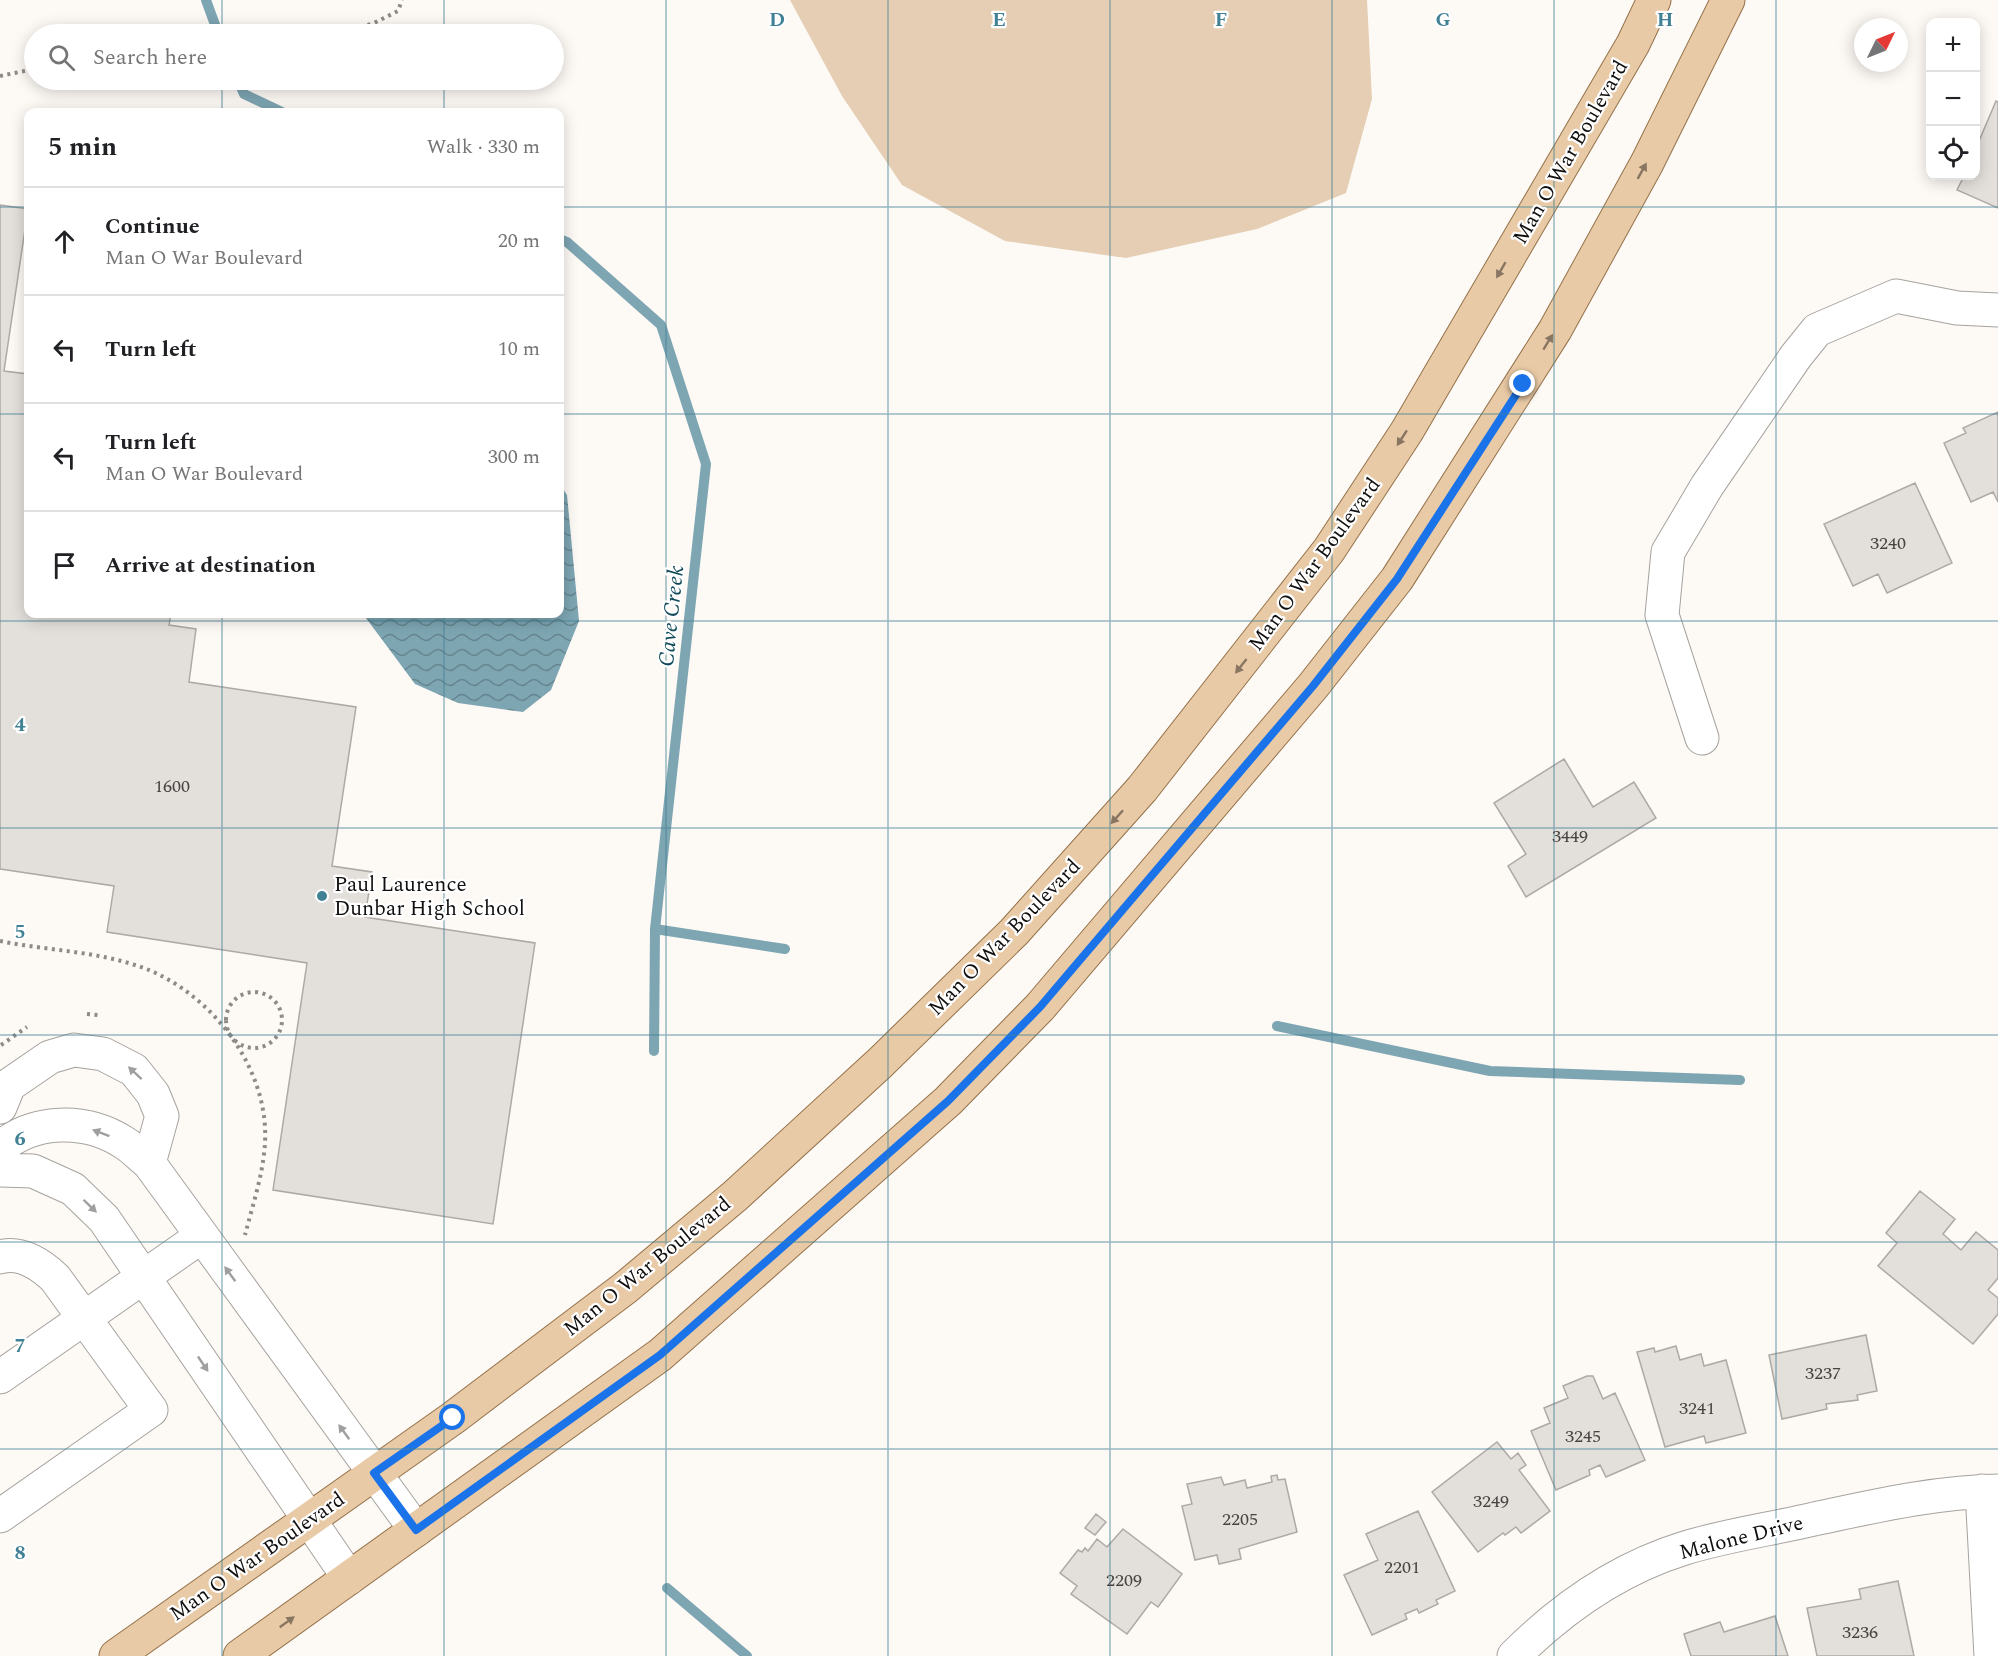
<!DOCTYPE html>
<html lang="en">
<head>
<meta charset="utf-8">
<style>
  body { margin:0; font-family:Spectral,serif; background:#f2f2f2; color:#202124 }
  .controls { position:absolute; right:18px; top:18px; display:grid; overflow:hidden; border-radius:12px; box-shadow:0 3px 15px #0003 }
  .controls button { width:54px; height:54px; display:grid; place-items:center; padding:0; border:0; border-bottom:2px solid #e0e0e0; background:#fff; color:#202124; font:30px sans-serif }
  .compass { position:absolute; left:1854px; top:18px; width:54px; height:54px; border-radius:50%; background:#fff; box-shadow:0 3px 15px #0003; rotate:47deg }
  .stop { position:absolute; width:18px; height:18px; margin:-14px; border:4px solid #1a73e8; border-radius:50%; background:#fff }
  .stop.end { background:#1a73e8; border-color:#fff; box-shadow:0 2px 6px #0008 }
  .list { margin:0; padding:0; list-style:none }
  h2 { display:flex; justify-content:space-between; align-items:center; height:78px; margin:0; padding:0 24px; font-size:26px }
  h2 small { font-size:20px; font-weight:400; color:#757577 }
  .list li { display:grid; grid-template-columns:39px 1fr auto; gap:18px; align-items:center; box-sizing:border-box; height:108px; padding:0 24px; border-top:2px solid #e0e0e0 }
  .list b { display:block; font-size:22px; white-space:nowrap }
  .list p { margin:0; font-size:20px; white-space:nowrap; color:#757577 }
  .list em { font-size:20px; font-style:normal; color:#757577 }
  .icon { flex:none; width:33px; height:33px; fill:none; stroke:currentColor; stroke-width:2; stroke-linecap:round; stroke-linejoin:round }
  .map { position:relative; flex:none; width:1998px; height:1656px; overflow:hidden }
  .search { position:absolute; background:#fff; box-shadow:0 3px 15px #0003; left:24px; top:24px; width:540px; height:66px; display:flex; align-items:center; gap:15px; box-sizing:border-box; padding:0 21px; border-radius:33px; color:#757577; font-size:22px }
  .panel { position:absolute; background:#fff; box-shadow:0 3px 15px #0003; left:24px; top:108px; width:540px; height:510px; border-radius:12px }
  .map>svg:first-child { display:block }
  .park { fill:#e5ceb3 }
  .water { fill:url(#water-waves) }
  .lines { fill:none; stroke-linecap:round; stroke-linejoin:round }
  .stream { stroke:#7da5b2; stroke-width:10 }
  .building { fill:#e3dfdb; stroke:#ada9a5; stroke-width:1.5 }
  .minor-casing { stroke:#a6a39f; stroke-width:35 }
  .major-casing { stroke:#94724a; stroke-width:35 }
  .path { stroke:#8d8a88; stroke-width:4; stroke-dasharray:3 4.5; stroke-linecap:butt }
  .minor { stroke:#fff; stroke-width:33 }
  .major { stroke:#e9caa6; stroke-width:33 }
  .oneway { fill:#887662 }
  .oneway2 { fill:#a09f9f }
  .route { stroke:#1a73e8; stroke-width:8 }
  .grid { fill:none; stroke:#418195; stroke-width:1.5; stroke-opacity:0.55 }
  .poi-dot { fill:#418195; stroke:#fff; stroke-width:2 }
  .labels { text-anchor:middle; stroke-width:4.5; stroke-linejoin:round; paint-order:stroke }
  .number-label { font-size:18px; fill:#464341 }
  .street-label { font-size:21px; fill:#110f0e; stroke:#fff }
  .poi-label { font-size:21px; fill:#110f0e; stroke:#fff; text-anchor:start }
  .water-label { font-size:22px; font-style:italic; fill:#104a59; stroke:#fff }
  .grid-label { font-size:20px; text-anchor:middle; font-weight:bold; fill:#418195; stroke:#fff; stroke-width:4.5; stroke-linejoin:round; paint-order:stroke }
</style>
</head>
<body>
<div class="map">
<svg width="1998" height="1656" viewBox="0 0 1998 1656">
  <defs>
    <pattern id="water-waves" width="16" height="10" patternUnits="userSpaceOnUse" patternTransform="scale(1.5)"><rect width="16" height="10" fill="#7da5b2"/><path d="M0 5q4-4 8 0t8 0" fill="none" stroke="#65858f"/></pattern>
  </defs>
  <rect width="100%" height="100%" fill="#fdf9f5"/>
  <!-- park -->
  <path class="park" d="M 790,0 L 1367,0 L 1372,99 L 1346,193 L 1257,229 L 1126,258 L 1005,241 L 902,185 L 842,96 Z"/>
  <!-- water -->
  <path class="water" d="M 560,484 L 567,495 L 579,621 L 551,690 L 523,712 L 458,703 L 415,684 L 363,614 L 560,614 Z"/>
  <g class="lines">
    <!-- stream -->
    <path class="stream" d="M 206,0 L 218,33
      M 238,80 L 244,94 L 282,112
      M 560,239 L 567,242 L 661,325 L 706,464 L 655,929 L 654,1051
      M 655,929 L 785,949
      M 1277,1026 L 1490,1071 L 1740,1080
      M 667,1588 L 747,1656"/>
  </g>
  <!-- building -->
  <path class="building" d="M 1996,101 L 1998,102 L 1998,208 L 1957,190 L 1964,176 L 1976,176 L 1976,148 Z
    M 0,205 L 28,209 L 4,371 L 28,374 L 28,614 L 171,614 L 169,625 L 196,629 L 189,682 L 356,707 L 332,866 L 372,872 L 365,917 L 535,943 L 493,1224 L 273,1190 L 307,963 L 107,932 L 114,886 L 0,869 Z
    M 1998,412 L 1998,502 L 1993,492 L 1971,502 L 1944,443 L 1966,433 L 1963,428 Z
    M 1915,483 L 1952,563 L 1887,593 L 1878,574 L 1853,586 L 1824,524 Z
    M 1564,759 L 1593,807 L 1634,782 L 1656,818 L 1526,897 L 1508,866 L 1526,854 L 1494,803 Z
    M 1920,1191 L 1955,1219 L 1943,1234 L 1961,1250 L 1976,1232 L 1998,1250 L 1998,1278 L 1988,1290 L 1998,1298 L 1998,1314 L 1973,1344 L 1878,1266 L 1897,1243 L 1886,1233 Z
    M 1866,1335 L 1877,1391 L 1857,1395 L 1858,1400 L 1826,1404 L 1827,1409 L 1782,1419 L 1769,1355 Z
    M 1676,1346 L 1680,1360 L 1701,1354 L 1704,1366 L 1726,1360 L 1746,1433 L 1706,1443 L 1704,1436 L 1665,1447 L 1637,1352 L 1654,1348 L 1655,1352 Z
    M 1587,1376 L 1593,1376 L 1603,1399 L 1615,1393 L 1645,1460 L 1606,1477 L 1600,1465 L 1589,1470 L 1590,1475 L 1556,1490 L 1531,1431 L 1550,1423 L 1544,1408 L 1568,1398 L 1563,1386 Z
    M 1497,1442 L 1511,1459 L 1518,1453 L 1526,1465 L 1519,1470 L 1550,1511 L 1521,1533 L 1516,1527 L 1505,1535 L 1503,1533 L 1478,1552 L 1432,1492 Z
    M 1277,1475 L 1278,1480 L 1285,1479 L 1297,1532 L 1239,1549 L 1241,1559 L 1219,1564 L 1217,1555 L 1195,1560 L 1182,1506 L 1192,1504 L 1187,1484 L 1221,1477 L 1224,1485 L 1245,1480 L 1247,1488 L 1272,1482 L 1271,1476 Z
    M 1418,1511 L 1455,1591 L 1436,1600 L 1438,1604 L 1419,1613 L 1417,1609 L 1405,1614 L 1407,1619 L 1372,1635 L 1344,1575 L 1378,1560 L 1366,1534 Z
    M 1096,1514 L 1106,1522 L 1095,1535 L 1085,1528 Z
    M 1123,1529 L 1182,1574 L 1158,1607 L 1151,1602 L 1127,1634 L 1071,1594 L 1077,1586 L 1060,1573 L 1078,1550 L 1082,1552 L 1085,1548 L 1088,1551 L 1097,1539 L 1107,1547 Z
    M 1898,1581 L 1914,1656 L 1817,1656 L 1807,1608 L 1861,1599 L 1859,1589 Z
    M 1775,1616 L 1788,1656 L 1691,1656 L 1684,1634 L 1720,1622 L 1724,1632 Z"/>
  <g class="lines">
    <!-- minor casing -->
    <g class="minor-casing">
      <path id="minor" d="M 1702,738 L 1662,615 L 1668,552 L 1707,486 L 1796,356 L 1817,330 L 1896,296 L 1957,308 L 1998,310
        M 0,1107 L 9,1085 L 50,1057 L 74,1050 L 103,1054 L 134,1070 L 153,1094 L 162,1116 L 149,1163
        M 0,1148 C 34,1119 85,1118 123,1142 C 132,1147 140,1156 149,1163 L 416,1530
        M 0,1170 L 33,1171 L 73,1189 L 104,1219 L 349,1578
        M 0,1257 C 21,1251 40,1264 55,1278 L 151,1410 L 0,1516
        M 0,1377 L 202,1236
        M 1982,1491 L 1991,1656
        M 1514,1656 C 1562,1608 1620,1568 1685,1548 C 1727,1535 1772,1529 1814,1519 C 1875,1506 1935,1492 1998,1491"/>
    </g>
    <!-- major casing -->
    <g class="major-casing">
      <path id="major" d="M 116,1656 L 453,1418 L 625,1288 L 735,1196 L 880,1063 L 1014,932 L 1142,789 L 1329,550 L 1407,431 L 1633,44 L 1654,0
        M 240,1656 L 660,1355 L 948,1101 L 1040,1007 L 1313,686 L 1397,579 L 1555,330 L 1647,163 L 1728,0"/>
    </g>
    <!-- path -->
    <path class="path" d="M 339,34 L 374,23 L 398,11 L 402,0
      M 0,76 L 34,69
      M 0,941 C 44,950 92,951 135,965 C 203,986 261,1056 265,1127 C 267,1163 254,1200 245,1235
      M226 1020a28 28 0 1 1 56 0a28 28 0 1 1-56 0Z
      M 87,1014 L 98,1015
      M 1,1045 L 27,1027"/>
    <!-- minor -->
    <use href="#minor" class="minor"/>
    <!-- major -->
    <use href="#major" class="major"/>
  </g>
  <!-- one-way arrows -->
  <defs><path id="oneway-solid" d="M-6-.8H1V-3.2L6.5 0L1 3.2V.8H-6Z" transform="scale(1.5)"/></defs>
  <g class="oneway">
    <use href="#oneway-solid" transform="translate(1642 171) rotate(-61)"/>
    <use href="#oneway-solid" transform="translate(1501 270) rotate(120)"/>
    <use href="#oneway-solid" transform="translate(1548 342) rotate(-59)"/>
    <use href="#oneway-solid" transform="translate(1402 438) rotate(123)"/>
    <use href="#oneway-solid" transform="translate(1241 666) rotate(128)"/>
    <use href="#oneway-solid" transform="translate(1117 817) rotate(132)"/>
    <use href="#oneway-solid" transform="translate(287 1622) rotate(-36)"/>
  </g>
  <g class="oneway2">
    <use href="#oneway-solid" transform="translate(135 1073) rotate(-137)"/>
    <use href="#oneway-solid" transform="translate(101 1133) rotate(-159)"/>
    <use href="#oneway-solid" transform="translate(90 1206) rotate(44)"/>
    <use href="#oneway-solid" transform="translate(230 1274) rotate(-126)"/>
    <use href="#oneway-solid" transform="translate(203 1364) rotate(56)"/>
    <use href="#oneway-solid" transform="translate(344 1432) rotate(-126)"/>
  </g>
  <g class="lines">
    <!-- route -->
    <path class="route" d="M 453,1418 L 374,1473 L 416,1530 L 660,1355 L 948,1101 L 1040,1007 L 1313,686 L 1397,579 L 1523,384"/>
  </g>
  <!-- grid -->
  <path class="grid" d="M 222,0 L 222,34M 444,0 L 444,34M 666,0 L 666,1656M 888,0 L 888,1656M 1110,0 L 1110,1656M 1332,0 L 1332,1656M 1554,0 L 1554,1656M 1776,0 L 1776,1656M 222,80 L 222,112M 444,80 L 444,112M 0,207 L 28,207M 560,207 L 1998,207M 0,414 L 28,414M 560,414 L 1998,414M 222,614 L 222,1656M 444,614 L 444,1656M 0,621 L 1998,621M 0,828 L 1998,828M 0,1035 L 1998,1035M 0,1242 L 1998,1242M 0,1449 L 1998,1449"/>
  <!-- markers -->
  <circle class="poi-dot" cx="322" cy="896" r="6"/>
  <g class="labels">
    <!-- number labels -->
    <g class="number-label">
      <text x="1888" y="549">3240</text>
      <text x="172" y="792">1600</text>
      <text x="1570" y="842">3449</text>
      <text x="1823" y="1379">3237</text>
      <text x="1697" y="1414">3241</text>
      <text x="1583" y="1442">3245</text>
      <text x="1491" y="1507">3249</text>
      <text x="1240" y="1525">2205</text>
      <text x="1402" y="1573">2201</text>
      <text x="1124" y="1586">2209</text>
      <text x="1860" y="1638">3236</text>
    </g>
    <!-- street labels -->
    <g class="street-label">
      <text transform="translate(1570 152) rotate(-60)" y="7">Man O War Boulevard</text>
      <text transform="translate(1314 564) rotate(-54)" y="7">Man O War Boulevard</text>
      <text transform="translate(1004 937) rotate(-46)" y="7">Man O War Boulevard</text>
      <text transform="translate(647 1266) rotate(-39)" y="7">Man O War Boulevard</text>
      <text transform="translate(1741 1537) rotate(-14)" y="7">Malone Drive</text>
      <text transform="translate(257 1556) rotate(-35)" y="7">Man O War Boulevard</text>
    </g>
    <!-- poi labels -->
    <g class="poi-label">
      <text x="334" y="891">Paul Laurence<tspan x="334" dy="24">Dunbar High School</tspan></text>
    </g>
    <!-- water labels -->
    <g class="water-label">
      <text transform="translate(670 616) rotate(-84)" y="8">Cave Creek</text>
    </g>
  </g>
  <g class="grid-label">
    <text x="777" y="26">D</text>
    <text x="999" y="26">E</text>
    <text x="1221" y="26">F</text>
    <text x="1443" y="26">G</text>
    <text x="1665" y="26">H</text>
    <text x="20" y="731">4</text>
    <text x="20" y="938">5</text>
    <text x="20" y="1145">6</text>
    <text x="20" y="1352">7</text>
    <text x="20" y="1559">8</text>
  </g>
</svg>
<div class="controls">
<button>+</button>
<button>−</button>
<button><svg class="icon" aria-label="locate" viewBox="0 0 24 24"><circle cx="12" cy="12" r="6"/><path d="M12 2v4M12 18v4M2 12h4M18 12h4"/></svg></button>
</div>
<svg class="compass" viewBox="-18 -18 36 36"><path d="M0-13l5 13h-10z" fill="#e53935"/><path d="M0 13l5-13h-10z" fill="#757577"/></svg>
<div class="stop" style="left:453px;top:1418px"></div>
<div class="stop end" style="left:1523px;top:384px"></div>
<div class="search"><svg class="icon" aria-label="search" viewBox="0 0 24 24"><circle cx="10" cy="10" r="6"/><path d="M15 15l6 6"/></svg>Search here</div>
<section class="panel">
<h2>5 min<small>Walk · 330 m</small></h2>
<ul class="list">
<li><svg class="icon" aria-label="ahead" viewBox="0 0 24 24"><path d="M12 20V5M6 11l6-6 6 6"/></svg><div><b>Continue</b><p>Man O War Boulevard</p></div><em>20 m</em></li>
<li><svg class="icon" aria-label="left" viewBox="0 0 24 24"><path d="M17 20v-9H6M10 6l-5 5 5 5"/></svg><div><b>Turn left</b></div><em>10 m</em></li>
<li><svg class="icon" aria-label="left" viewBox="0 0 24 24"><path d="M17 20v-9H6M10 6l-5 5 5 5"/></svg><div><b>Turn left</b><p>Man O War Boulevard</p></div><em>300 m</em></li>
<li><svg class="icon" aria-label="arrive" viewBox="0 0 24 24"><path d="M6 21V4h12l-3 4 3 4H6"/></svg><div><b>Arrive at destination</b></div></li>
</ul>
</section>
</div>
</body>
</html>
